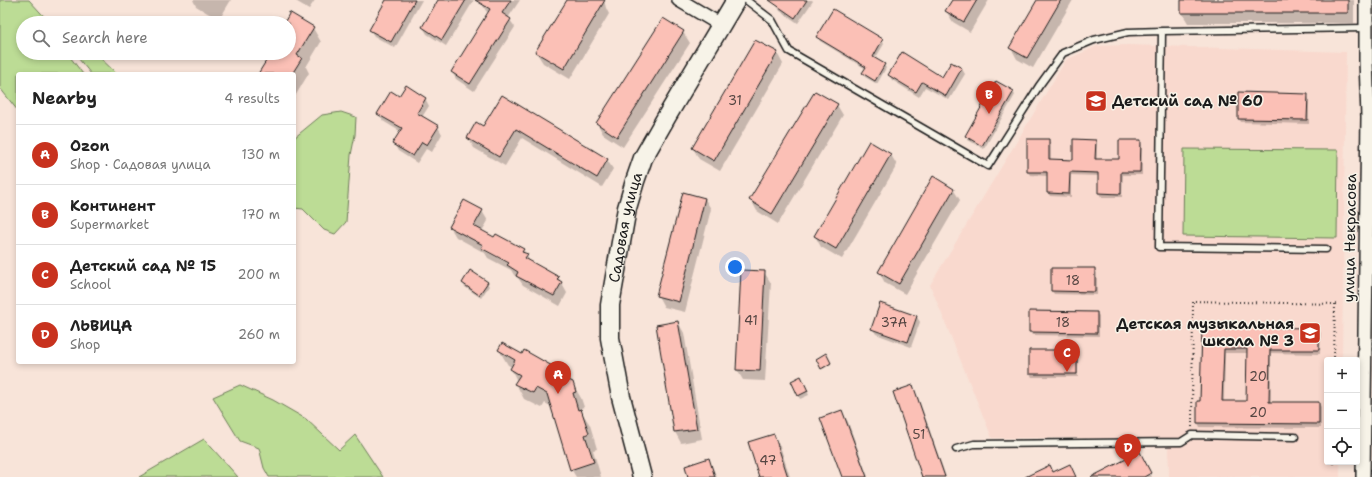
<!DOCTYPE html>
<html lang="en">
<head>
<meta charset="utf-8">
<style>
  body { margin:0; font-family:"Shantell Sans",sans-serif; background:#f2f2f2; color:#222 }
  .controls { position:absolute; right:12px; bottom:12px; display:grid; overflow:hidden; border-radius:4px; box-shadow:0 2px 6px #0003 }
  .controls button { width:36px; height:36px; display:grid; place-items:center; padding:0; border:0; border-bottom:1px solid #e0e0e0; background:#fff; color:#222; font:20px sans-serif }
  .you { position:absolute; left:735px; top:267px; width:14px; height:14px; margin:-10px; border:3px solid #fff; border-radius:50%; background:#1a73e8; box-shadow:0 0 0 6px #1a73e833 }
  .badge { display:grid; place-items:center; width:26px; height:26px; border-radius:50%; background:#c8321e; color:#fff; font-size:13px; font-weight:700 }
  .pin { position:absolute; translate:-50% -33px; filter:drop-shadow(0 1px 2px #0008) }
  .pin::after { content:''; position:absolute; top:21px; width:14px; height:12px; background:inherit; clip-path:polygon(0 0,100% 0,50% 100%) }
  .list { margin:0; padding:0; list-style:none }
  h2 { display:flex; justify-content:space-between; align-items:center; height:52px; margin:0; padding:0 16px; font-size:17px }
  h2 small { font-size:13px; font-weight:400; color:#767676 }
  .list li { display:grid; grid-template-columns:26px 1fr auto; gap:12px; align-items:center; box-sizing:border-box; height:60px; padding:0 16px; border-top:1px solid #e0e0e0 }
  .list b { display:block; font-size:15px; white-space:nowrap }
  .list p { margin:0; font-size:13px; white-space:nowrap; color:#767676 }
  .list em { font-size:13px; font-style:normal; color:#767676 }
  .icon { flex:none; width:22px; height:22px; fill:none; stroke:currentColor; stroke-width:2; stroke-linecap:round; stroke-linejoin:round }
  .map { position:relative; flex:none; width:1372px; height:477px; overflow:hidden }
  .search { position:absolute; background:#fff; box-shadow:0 2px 6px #0003; left:16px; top:16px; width:280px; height:44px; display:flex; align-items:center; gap:10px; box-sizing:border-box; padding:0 14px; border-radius:22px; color:#767676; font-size:15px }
  .panel { position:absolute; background:#fff; box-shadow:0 2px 6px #0003; left:16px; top:72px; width:280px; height:292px; border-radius:4px }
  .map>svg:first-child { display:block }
  .built { fill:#f9d9ce }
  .green { fill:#bcdc95; stroke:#6c7c58 }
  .shadow { fill:#0003; fill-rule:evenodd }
  .building { fill:#fbc0b6; stroke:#1c1c1c; fill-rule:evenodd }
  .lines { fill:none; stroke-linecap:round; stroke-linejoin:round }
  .lane-casing { stroke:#1c1c1c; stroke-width:9 }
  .street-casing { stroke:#1c1c1c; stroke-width:16 }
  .secondary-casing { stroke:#1c1c1c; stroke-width:21 }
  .path { stroke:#1c1c1c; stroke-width:2; stroke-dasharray:1 3; stroke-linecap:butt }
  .lane { stroke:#f7f3e8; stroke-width:6 }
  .street { stroke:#f7f3e8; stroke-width:13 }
  .secondary { stroke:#f7f3e8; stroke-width:18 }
  .labels { text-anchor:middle; stroke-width:3; stroke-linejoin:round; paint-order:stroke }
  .number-label { font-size:13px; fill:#544542 }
  .poi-label { font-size:15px; font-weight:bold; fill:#1c1c1c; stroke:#f7f3e8; text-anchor:start }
  .street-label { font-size:15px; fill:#1c1c1c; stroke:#f7f3e8 }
</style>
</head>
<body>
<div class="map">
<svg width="1372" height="477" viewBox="0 0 1372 477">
  <rect width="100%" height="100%" fill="#f8e4d9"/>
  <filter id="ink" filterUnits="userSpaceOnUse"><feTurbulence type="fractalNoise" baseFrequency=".025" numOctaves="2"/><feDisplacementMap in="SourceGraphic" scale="8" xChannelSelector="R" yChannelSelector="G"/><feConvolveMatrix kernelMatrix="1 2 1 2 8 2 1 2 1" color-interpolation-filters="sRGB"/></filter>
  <g filter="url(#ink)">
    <!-- built -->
    <path class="built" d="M 1128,45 L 1346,52 L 1342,360 L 1327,360 L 1327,462 L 1340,462 L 1340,477 L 1169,477 L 1168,438 L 992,438 L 930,285 L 1066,60 L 1097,46 Z"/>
    <!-- green -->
    <path class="green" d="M 0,0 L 29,0 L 50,23 L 23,23 L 23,53 L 67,53 L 83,74 L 18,74 L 18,111 L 0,88 Z
      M 74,53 L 95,53 L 117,74 L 91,74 Z
      M 341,112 L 356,117 L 355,135 L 351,155 L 346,222 L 335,234 L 324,230 L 303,209 L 294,208 L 294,138 L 322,115 Z
      M 1184,149 L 1338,150 L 1337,238 L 1183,236 Z
      M 240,385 L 273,400 L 306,419 L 339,450 L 355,435 L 383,477 L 269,477 L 264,468 L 259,448 L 240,441 L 213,397 Z
      M 204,439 L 238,477 L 139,477 Z"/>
    <!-- shadow -->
    <path class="shadow" d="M 193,0 L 231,0 L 219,20 L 196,6 Z
      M 294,0 L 315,0 L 309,9 Z
      M 387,0 L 422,0 L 395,48 L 374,36 L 370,30 Z
      M 440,0 L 474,0 L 446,46 L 427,34 L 423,27 Z
      M 484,0 L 520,0 L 508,18 L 510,20 L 515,27 L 474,91 L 456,79 L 452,72 L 489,13 L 486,11 L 482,4 Z
      M 568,0 L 604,0 L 606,8 L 609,14 L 570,79 L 543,63 L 536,52 Z
      M 781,0 L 812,0 L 813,1 L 798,23 L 780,11 L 777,5 Z
      M 953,0 L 989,0 L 970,32 L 953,22 L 946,11 Z
      M 1039,0 L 1073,0 L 1033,68 L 1017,59 L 1011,48 Z
      M 1182,0 L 1354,0 L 1354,23 L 1188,23 L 1182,13 Z
      M 834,11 L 882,40 L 884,44 L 875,59 L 884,65 L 886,68 L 877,84 L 865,77 L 863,73 L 866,69 L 820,41 L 818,37 Z
      M 290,14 L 313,28 L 321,42 L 306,67 L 309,73 L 294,98 L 294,74 L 260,74 L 272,53 L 289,53 L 289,23 L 285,23 Z
      M 664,19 L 683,32 L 690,43 L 623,147 L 603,134 L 597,123 Z
      M 777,53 L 783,64 L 720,171 L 699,159 L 693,148 Z
      M 951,63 L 962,69 L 965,74 L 949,100 L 925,87 L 919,97 L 892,80 L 889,75 L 943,78 Z
      M 1013,92 L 1015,95 L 984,149 L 968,140 L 966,136 Z
      M 1307,95 L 1309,99 L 1309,124 L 1241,122 L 1239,118 Z
      M 502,96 L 607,160 L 613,169 L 602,187 L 522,138 L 505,166 L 474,148 L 468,138 L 483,128 Z
      M 400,97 L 425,98 L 429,106 L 422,117 L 438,127 L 442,134 L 432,152 L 426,149 L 417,163 L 398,151 L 394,144 L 401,132 L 383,121 L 379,114 Z
      M 837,105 L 843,115 L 778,224 L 757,211 L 751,200 Z
      M 1049,140 L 1051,144 L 1051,160 L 1074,161 L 1095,140 L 1097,144 L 1097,160 L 1120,160 L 1140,141 L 1142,145 L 1142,175 L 1123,175 L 1122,197 L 1101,197 L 1099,193 L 1099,176 L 1071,175 L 1071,197 L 1050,196 L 1048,193 L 1048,176 L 1030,175 L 1028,172 Z
      M 869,142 L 891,155 L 897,165 L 842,259 L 821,247 L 815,236 Z
      M 953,189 L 960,200 L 905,294 L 885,283 L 879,272 Z
      M 705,199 L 711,209 L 685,312 L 664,307 L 658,296 Z
      M 482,211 L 488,221 L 482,231 L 495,238 L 523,250 L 531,263 L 558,277 L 567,293 L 560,306 L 523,285 L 518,278 L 514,275 L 511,270 L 488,258 L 485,253 L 456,237 L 450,227 ZM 485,249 L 514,264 L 513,266 L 485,251 Z
      M 1052,269 L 1095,269 L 1097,273 L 1097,295 L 1054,294 L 1052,291 Z
      M 764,272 L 771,283 L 765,381 L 743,380 L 737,370 Z
      M 463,283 L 487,283 L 489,286 L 481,298 L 465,287 Z
      M 1097,313 L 1099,316 L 1099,336 L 1032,335 L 1030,332 Z
      M 917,317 L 920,322 L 911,347 L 876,334 L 872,328 Z
      M 678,322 L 684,333 L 702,439 L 681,443 L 675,432 L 657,325 Z
      M 1203,328 L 1318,329 L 1321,333 L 1320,354 L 1271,353 L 1271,403 L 1319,403 L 1321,407 L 1321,428 L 1200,427 L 1198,423 L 1200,402 ZM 1225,353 L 1248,353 L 1247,402 L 1224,402 Z
      M 499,350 L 522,355 L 560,372 L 564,379 L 572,383 L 581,398 L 584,407 L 581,408 L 581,411 L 590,425 L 597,449 L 593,450 L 601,477 L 576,477 L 571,469 L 552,407 L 545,403 L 542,408 L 524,399 L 516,384 L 517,381 L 511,369 L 512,367 L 508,365 Z
      M 1076,351 L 1078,355 L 1078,377 L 1032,377 L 1030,374 Z
      M 825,355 L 831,364 L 823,369 L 817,360 Z
      M 803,381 L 809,395 L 800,399 L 798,395 Z
      M 912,386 L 918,397 L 946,477 L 923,477 Z
      M 842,411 L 848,422 L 868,477 L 843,477 Z
      M 774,435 L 780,446 L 790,477 L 760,477 Z
      M 708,459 L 717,477 L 689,477 Z
      M 1143,459 L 1152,477 L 1103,477 Z"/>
    <!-- building -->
    <path class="building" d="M 386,0 L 415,0 L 391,42 L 369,30 Z
      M 438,0 L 466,0 L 442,40 L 422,27 Z
      M 475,0 L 511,0 L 502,13 L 511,19 L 470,84 L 451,72 L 490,9 Z
      M 567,0 L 605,0 L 564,69 L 535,52 Z
      M 769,0 L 807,0 L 795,18 Z
      M 952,0 L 977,0 L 964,22 L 945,11 Z
      M 1037,0 L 1061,0 L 1027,58 L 1009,48 Z
      M 1181,0 L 1348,0 L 1348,13 L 1181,13 Z
      M 833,9 L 883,39 L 873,57 L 885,64 L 875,81 L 862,73 L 866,67 L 816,37 Z
      M 289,12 L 314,27 L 297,55 L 302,58 L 292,74 L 258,74 L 271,53 L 289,53 L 289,23 L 284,23 L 289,14 Z
      M 663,18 L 684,31 L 617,137 L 596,123 Z
      M 755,40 L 778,52 L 714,161 L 692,148 Z
      M 902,52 L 942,77 L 951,62 L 962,68 L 946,96 L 922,82 L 916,92 L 888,75 Z
      M 996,81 L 1014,91 L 982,146 L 965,136 Z
      M 406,85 L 426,98 L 417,113 L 439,126 L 427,145 L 422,142 L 413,156 L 392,144 L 402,128 L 377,114 L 391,91 L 399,96 Z
      M 815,91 L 838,104 L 772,214 L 749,200 Z
      M 1238,92 L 1308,94 L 1307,120 L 1238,119 Z
      M 502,95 L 608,159 L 597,178 L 516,129 L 499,157 L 467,138 L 476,122 L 483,126 Z
      M 1027,139 L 1049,139 L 1049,159 L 1073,160 L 1073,139 L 1096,140 L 1095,159 L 1119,159 L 1119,140 L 1141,140 L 1140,172 L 1121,172 L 1121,194 L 1098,193 L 1098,173 L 1070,172 L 1069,194 L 1047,193 L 1047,172 L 1027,172 Z
      M 869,141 L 891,154 L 836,249 L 814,236 Z
      M 933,176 L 954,189 L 899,284 L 878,272 Z
      M 683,192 L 705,198 L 679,302 L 656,296 Z
      M 464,200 L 483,210 L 474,226 L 494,237 L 496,234 L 524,249 L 522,252 L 528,254 L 525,258 L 559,277 L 557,279 L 562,282 L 554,296 L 516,276 L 518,272 L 507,265 L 509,263 L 481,248 L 483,245 L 449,227 Z
      M 1051,268 L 1095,268 L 1095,292 L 1051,291 Z
      M 470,270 L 488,282 L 479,295 L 462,283 Z
      M 741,270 L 765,271 L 760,371 L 736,370 Z
      M 880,303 L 917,316 L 908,342 L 871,329 Z
      M 1029,311 L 1097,312 L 1097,333 L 1029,332 Z
      M 678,321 L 697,429 L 674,432 L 656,325 Z
      M 1202,327 L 1319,328 L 1319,350 L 1270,350 L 1269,402 L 1319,402 L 1319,424 L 1197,423 L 1197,401 L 1200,401 ZM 1224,349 L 1247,349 L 1246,401 L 1222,401 Z
      M 502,343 L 522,354 L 524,350 L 561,371 L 558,375 L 573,382 L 576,392 L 573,393 L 578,410 L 581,409 L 589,433 L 585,435 L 594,462 L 570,470 L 547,394 L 536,388 L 533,393 L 514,384 L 520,375 L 510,369 L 515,360 L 498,350 Z
      M 1029,350 L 1077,350 L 1077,374 L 1029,374 Z
      M 826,353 L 831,363 L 821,369 L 816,359 Z
      M 801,376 L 808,391 L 798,396 L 791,381 Z
      M 913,385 L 945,477 L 922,477 L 893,392 Z
      M 842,410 L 867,477 L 842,477 L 820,418 Z
      M 774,434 L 788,477 L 759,477 L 748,442 Z
      M 1140,452 L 1151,473 L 1144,477 L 1091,477 Z
      M 709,458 L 715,477 L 688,477 L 685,466 Z
      M 1070,464 L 1076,477 L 1025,477 L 1050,465 L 1053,472 Z"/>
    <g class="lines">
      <!-- lane casing -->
      <g class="lane-casing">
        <path id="lane" d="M 746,0 L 772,20 L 789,51 L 988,166 L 1039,86 L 1063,53 L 1094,40 L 1128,32 L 1162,31 L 1365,28
          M 1162,31 L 1159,247 L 1326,249
          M 956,449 L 974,444 L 1181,442 L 1192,435 L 1295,437"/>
      </g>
      <!-- street casing -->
      <g class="street-casing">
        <path id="street" d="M 679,0 L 721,25
          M 1363,477 L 1368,117 L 1366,60 L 1366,0"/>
      </g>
      <!-- secondary casing -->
      <g class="secondary-casing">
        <g id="secondary">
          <path id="s1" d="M 642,477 L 621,397 L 610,338 L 610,305 L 627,208 L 635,181 L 643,158 L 667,116 L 736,0"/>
        </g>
      </g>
      <!-- path -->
      <path class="path" d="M 1192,427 L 1193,301 L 1335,304 L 1334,360
        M 1333,464 L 1333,462"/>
      <!-- lane -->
      <use href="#lane" class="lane"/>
      <!-- street -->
      <use href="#street" class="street"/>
      <!-- secondary -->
      <use href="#secondary" class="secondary"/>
    </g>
  </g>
  <!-- icons -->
  <defs>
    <g id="school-square" transform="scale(1.15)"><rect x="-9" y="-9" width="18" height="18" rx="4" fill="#c8321e" stroke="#f7f3e8"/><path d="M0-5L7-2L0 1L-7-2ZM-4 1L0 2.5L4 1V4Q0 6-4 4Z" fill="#fff"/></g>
  </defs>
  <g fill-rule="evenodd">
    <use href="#school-square" x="1096" y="101"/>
    <use href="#school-square" x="1310" y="333"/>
  </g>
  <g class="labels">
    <!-- number labels -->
    <g class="number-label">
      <text x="735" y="105">31</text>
      <text x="1073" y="285">18</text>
      <text x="751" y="325">41</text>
      <text x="894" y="327">37А</text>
      <text x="1063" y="327">18</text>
      <text x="1258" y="381">20</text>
      <text x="1258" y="417">20</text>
      <text x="919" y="439">51</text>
      <text x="768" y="465">47</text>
    </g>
    <!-- poi labels -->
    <g class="poi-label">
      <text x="1112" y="106">Детский сад № 60</text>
      <text x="1294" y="329" text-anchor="end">Детская музыкальная<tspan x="1294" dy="17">школа № 3</tspan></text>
    </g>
    <!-- street labels -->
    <g class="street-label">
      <text dy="5" stroke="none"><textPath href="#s1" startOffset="255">Садовая улица</textPath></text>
      <text transform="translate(1350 238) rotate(-89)" y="5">улица Некрасова</text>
    </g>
  </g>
</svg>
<div class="controls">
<button>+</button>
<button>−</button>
<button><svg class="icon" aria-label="locate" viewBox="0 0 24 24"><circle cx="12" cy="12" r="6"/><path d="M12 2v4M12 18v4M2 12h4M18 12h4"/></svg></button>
</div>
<div class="you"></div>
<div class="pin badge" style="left:558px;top:394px">A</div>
<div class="pin badge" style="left:989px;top:114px">B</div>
<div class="pin badge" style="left:1067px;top:372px">C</div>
<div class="pin badge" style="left:1128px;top:467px">D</div>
<div class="search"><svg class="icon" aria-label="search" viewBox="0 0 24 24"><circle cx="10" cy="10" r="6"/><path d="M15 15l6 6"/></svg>Search here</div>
<section class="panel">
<h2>Nearby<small>4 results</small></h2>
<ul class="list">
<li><span class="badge">A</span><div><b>Ozon</b><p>Shop · Садовая улица</p></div><em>130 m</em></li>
<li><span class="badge">B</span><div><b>Континент</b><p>Supermarket</p></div><em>170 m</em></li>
<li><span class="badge">C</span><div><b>Детский сад № 15</b><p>School</p></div><em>200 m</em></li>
<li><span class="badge">D</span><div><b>ЛЬВИЦА</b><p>Shop</p></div><em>260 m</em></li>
</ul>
</section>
</div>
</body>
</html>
